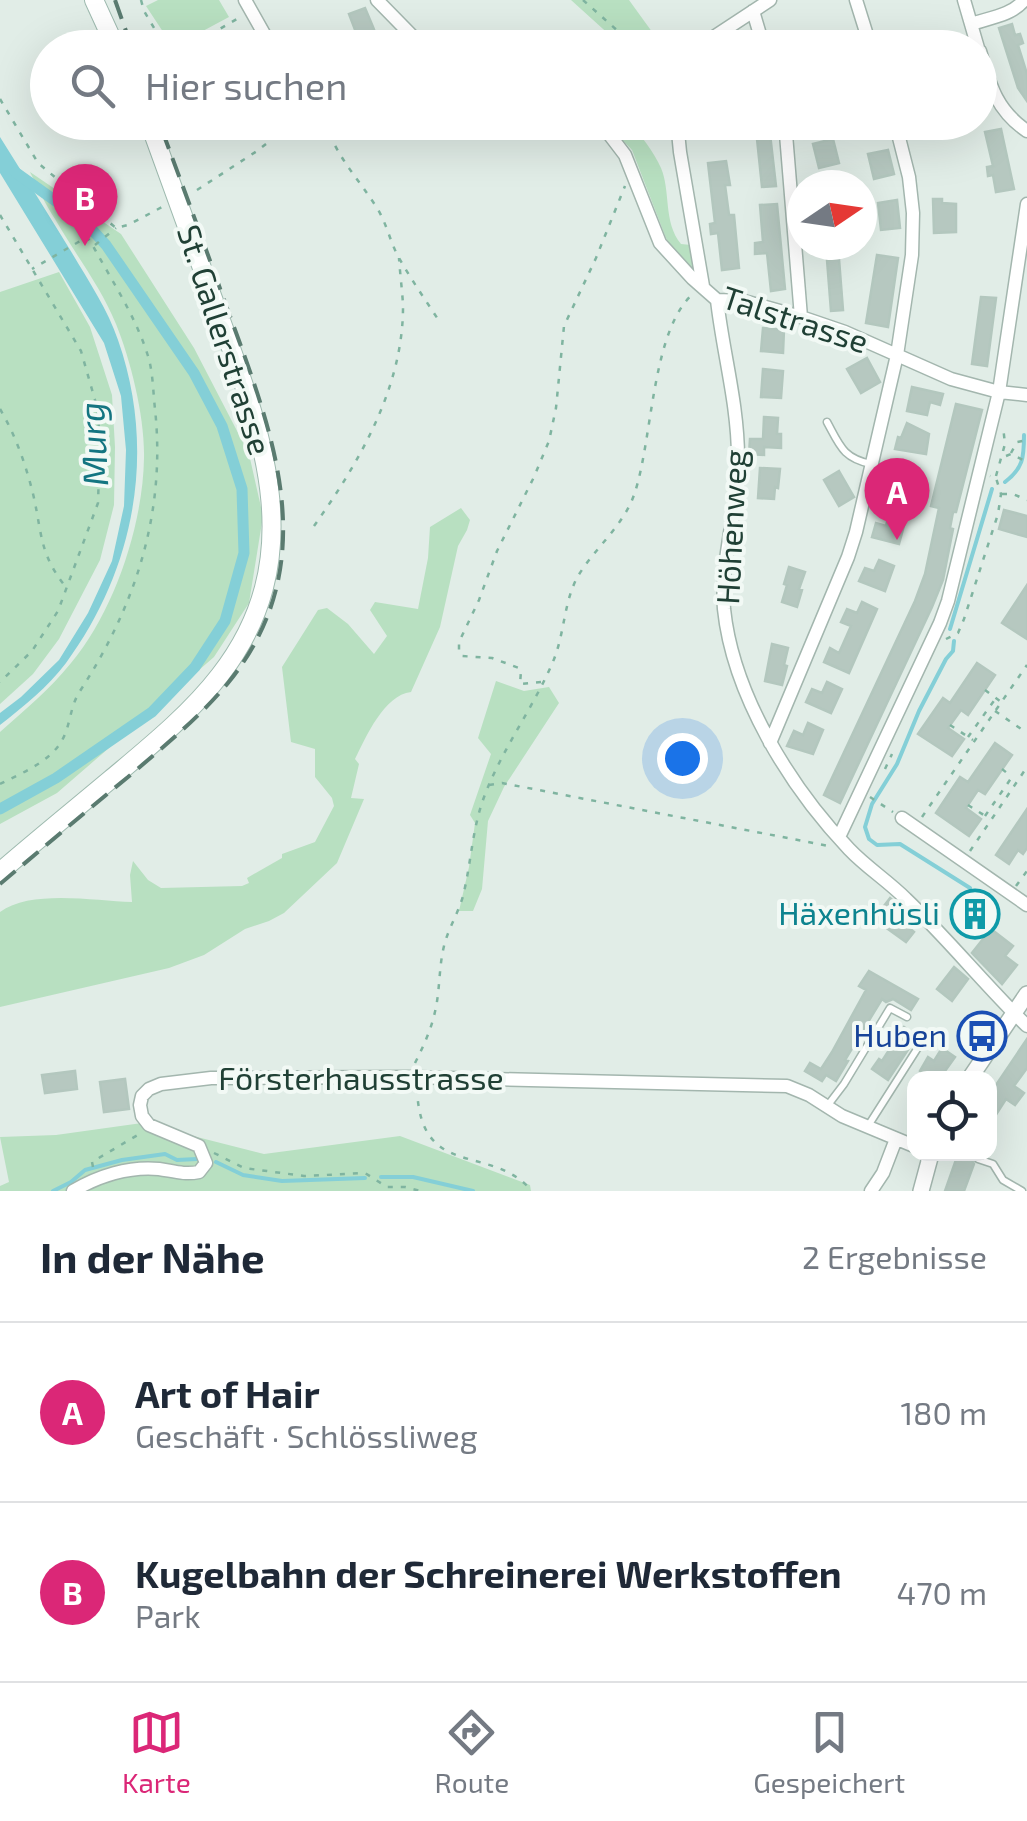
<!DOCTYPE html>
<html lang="de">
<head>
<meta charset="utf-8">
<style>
  body { margin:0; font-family:"Exo 2",sans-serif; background:#f6f6f7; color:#1f2937 }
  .controls { position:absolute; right:30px; bottom:30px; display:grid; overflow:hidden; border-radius:20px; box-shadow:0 10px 40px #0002 }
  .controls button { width:90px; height:90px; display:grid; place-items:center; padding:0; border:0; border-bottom:2px solid #e0e1e3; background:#fff; color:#1f2937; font:50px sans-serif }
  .compass { position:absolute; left:787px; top:170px; width:90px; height:90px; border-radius:50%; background:#fff; box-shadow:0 10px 40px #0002; rotate:77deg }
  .you { position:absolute; left:682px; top:758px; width:35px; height:35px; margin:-25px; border:8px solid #fff; border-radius:50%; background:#1a73e8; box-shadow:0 0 0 15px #1a73e833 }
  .badge { display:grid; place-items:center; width:65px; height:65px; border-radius:50%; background:#db2777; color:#fff; font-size:32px; font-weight:700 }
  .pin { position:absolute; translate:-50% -82px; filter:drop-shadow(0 2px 5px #0008) }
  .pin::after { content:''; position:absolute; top:52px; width:35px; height:30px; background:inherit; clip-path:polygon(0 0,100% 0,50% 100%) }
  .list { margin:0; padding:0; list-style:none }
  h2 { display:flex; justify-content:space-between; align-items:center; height:130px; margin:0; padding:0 40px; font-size:42px }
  h2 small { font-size:32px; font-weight:400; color:#747a83 }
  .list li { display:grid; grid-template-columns:65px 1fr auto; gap:30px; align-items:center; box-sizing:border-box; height:180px; padding:0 40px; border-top:2px solid #e0e1e3 }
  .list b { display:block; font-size:38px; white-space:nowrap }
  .list p { margin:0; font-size:32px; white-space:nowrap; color:#747a83 }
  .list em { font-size:32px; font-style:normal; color:#747a83 }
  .icon { flex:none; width:55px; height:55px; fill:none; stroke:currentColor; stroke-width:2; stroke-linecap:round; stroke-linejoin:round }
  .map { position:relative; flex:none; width:1027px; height:1191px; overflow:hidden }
  .search { position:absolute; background:#fff; box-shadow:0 10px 40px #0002; left:30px; right:30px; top:30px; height:110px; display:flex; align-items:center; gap:25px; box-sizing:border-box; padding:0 35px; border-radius:55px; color:#747a83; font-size:38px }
  .sheet { height:490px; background:#fff }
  nav { display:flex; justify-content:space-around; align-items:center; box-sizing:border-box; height:140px; border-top:2px solid #e0e1e3; background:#fff; font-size:28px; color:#747a83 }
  nav a { display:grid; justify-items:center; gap:5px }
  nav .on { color:#db2777 }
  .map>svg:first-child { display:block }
  .green { fill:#b8e0c1 }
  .water { fill:#84cfd7 }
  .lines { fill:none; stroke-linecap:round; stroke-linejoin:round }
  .stream { stroke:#84cfd7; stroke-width:4 }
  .canal { stroke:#84cfd7; stroke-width:11 }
  .building { fill:#b6c8c0; stroke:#b3c7be; stroke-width:2.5 }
  .service-casing { stroke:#a3b6ae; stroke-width:9 }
  .minor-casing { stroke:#a3b6ae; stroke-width:15 }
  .tertiary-casing { stroke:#a3b6ae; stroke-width:18 }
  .secondary-casing { stroke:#9ebaaf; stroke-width:20 }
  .path { stroke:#7fb4a0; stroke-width:2.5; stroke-dasharray:5 8; stroke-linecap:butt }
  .service { stroke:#fff; stroke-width:6 }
  .minor { stroke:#fff; stroke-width:12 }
  .tertiary { stroke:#fff; stroke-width:15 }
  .secondary { stroke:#fff; stroke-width:18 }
  .rail { stroke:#5a7b70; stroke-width:4; stroke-dasharray:20 10; stroke-linecap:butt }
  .labels { text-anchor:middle; stroke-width:8; stroke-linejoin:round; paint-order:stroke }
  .street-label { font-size:32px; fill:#204035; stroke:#f2f9f5 }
  .culture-label { font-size:32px; fill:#0d838f; stroke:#f2f9f5; text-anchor:end }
  .transit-label { font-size:32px; fill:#164399; stroke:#f2f9f5; text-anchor:end }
  .water-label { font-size:35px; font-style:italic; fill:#147581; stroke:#f2f9f5 }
</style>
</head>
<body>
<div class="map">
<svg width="1027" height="1191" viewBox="0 0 1027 1191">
  <rect width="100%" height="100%" fill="#e1ede7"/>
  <!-- green -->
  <path class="green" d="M 158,0 L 219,0 L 229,17 L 173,47 L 146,6 Z
    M 571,0 L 629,0 L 663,47 L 627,47 L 629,43 L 623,38 L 613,38 Z
    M 601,123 L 629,123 C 641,135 654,152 661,168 C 671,192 663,222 681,244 L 691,245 L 698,276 L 672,248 L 666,238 L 632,150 L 614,131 Z
    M 30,172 L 121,234 L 194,348 L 249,454 L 263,516 L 249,603 L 214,657 L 57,793 L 0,824 L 0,732 C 25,710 50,689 71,663 C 114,612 143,525 144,458 C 145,418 131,361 116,324 C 101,287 75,254 55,219 C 45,204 38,188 30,172 Z
    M 59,272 L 90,327 L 112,395 L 115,447 L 114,505 L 100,560 L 59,639 L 33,674 L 0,704 L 0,292 Z
    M 461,508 L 470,520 L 467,530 L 458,546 L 440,627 L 411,692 C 384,695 366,737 355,759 L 359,764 L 351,798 L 364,799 L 337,863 L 284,913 L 269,921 L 245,929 L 204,955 L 169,968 L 0,1007 L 0,912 C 31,889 95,901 132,902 L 130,875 L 133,861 L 148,880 L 161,888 L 242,886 L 249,883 L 247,878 L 282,858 L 282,854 L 315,842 L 334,806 L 332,798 L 315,777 L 315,749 L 291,742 L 282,667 L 318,610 L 327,608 L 348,624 L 374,654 L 387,636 L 370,610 L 375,602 L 418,609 L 428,558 L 430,527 Z
    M 496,681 L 524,691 L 549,687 L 559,703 L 504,787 L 488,821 L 482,889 L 473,911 L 459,911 L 469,867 L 475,823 L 470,815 L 491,754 L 478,738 Z
    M 142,1123 L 264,1154 L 400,1136 L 530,1185 L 531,1191 L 0,1191 L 0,1186 L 9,1182 L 0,1137 L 56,1135 Z"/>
  <!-- water -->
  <path class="water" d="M 0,137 C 24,175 48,214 72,253 C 88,280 108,310 118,340 C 157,451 135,569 66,663 C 48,687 23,707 0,725 L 0,713 L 21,697 L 59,660 L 88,613 L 112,561 L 124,506 L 126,450 L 121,396 L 104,343 L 0,173 Z"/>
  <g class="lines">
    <!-- stream -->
    <path class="stream" d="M 1005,482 C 1023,468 1024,458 1024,435
      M 950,629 L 992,489
      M 954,641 L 953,651 L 946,659 L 919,711 L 897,764 L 872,804 L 865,827 L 869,839 L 877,845 L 900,844 L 970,888
      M 216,1162 L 243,1175 L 282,1181 L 365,1178
      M 381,1177 L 413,1177 L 473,1191
      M 53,1191 L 71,1182 L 85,1170 L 122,1160 L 165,1154 L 177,1160 L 197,1159"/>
    <!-- canal -->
    <path class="canal" d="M 0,809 L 56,778 L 152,712 L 195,667 L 225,621 L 244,553 L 242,489 L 222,426 L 194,373 L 106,245 L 85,222 L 15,172"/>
  </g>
  <!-- building -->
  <path class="building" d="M 365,8 L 373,27 L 381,48 L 362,48 L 349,14 Z
    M 1012,24 L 1015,35 L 1020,34 L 1023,43 L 1018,45 L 1027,74 L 1027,101 L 1018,88 L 999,28 Z
    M 766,128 L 767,134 L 770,134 L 776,186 L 762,187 L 756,129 Z
    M 1001,129 L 1014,189 L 996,192 L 993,175 L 988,176 L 987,167 L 993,166 L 985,132 Z
    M 833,139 L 839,163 L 819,168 L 813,144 Z
    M 888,150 L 894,174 L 874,179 L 868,154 Z
    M 726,161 L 730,185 L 725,185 L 729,215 L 734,215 L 739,268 L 722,270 L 718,233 L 711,234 L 710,224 L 715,223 L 708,163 Z
    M 933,199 L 942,199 L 942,203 L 956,204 L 956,232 L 934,233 Z
    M 897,200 L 900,228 L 881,230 L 878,203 Z
    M 777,204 L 785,289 L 771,291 L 767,253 L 755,254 L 755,243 L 763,242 L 760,205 Z
    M 877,255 L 898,258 L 888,327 L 866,323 Z
    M 839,259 L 843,310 L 831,311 L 827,260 Z
    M 981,297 L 996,298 L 987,366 L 972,364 Z
    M 763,328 L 784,330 L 783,353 L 761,351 Z
    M 867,358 L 880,382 L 861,393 L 847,369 Z
    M 763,369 L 783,371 L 781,398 L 761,397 Z
    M 912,387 L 943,394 L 940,405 L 930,402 L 927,415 L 907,411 Z
    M 956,404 L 982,410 L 956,512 L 953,512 L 950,528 L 953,529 L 943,580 L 932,607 L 840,803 L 824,795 L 915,601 L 925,574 L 939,508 L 931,506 Z
    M 764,417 L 778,418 L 777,434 L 781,434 L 781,448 L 764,447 L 764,455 L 749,454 L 750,439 L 763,439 Z
    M 907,423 L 929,434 L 926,454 L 895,449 L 898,437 L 901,438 Z
    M 897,465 L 917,471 L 910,498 L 901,496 L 900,500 L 884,495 L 887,485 L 891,486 Z
    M 760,468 L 780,469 L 778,488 L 775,487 L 774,499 L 758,498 Z
    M 839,471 L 854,497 L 839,506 L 824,480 Z
    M 1004,510 L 1027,516 L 1027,537 L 999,529 Z
    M 889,514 L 906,518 L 899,544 L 872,537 L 876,523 L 886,526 Z
    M 879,560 L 894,566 L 885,591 L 859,581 L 865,568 L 874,571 Z
    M 789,567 L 805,572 L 799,589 L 802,590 L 797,607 L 782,602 L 787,585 L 784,584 Z
    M 1027,585 L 1027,639 L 1002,623 Z
    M 862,602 L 877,609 L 849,673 L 824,662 L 830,648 L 839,653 L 851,626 L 841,622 L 847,609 L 857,613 Z
    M 772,644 L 788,648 L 784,665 L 787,666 L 782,685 L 765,681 Z
    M 977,663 L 995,675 L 968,715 L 961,710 L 948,728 L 964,739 L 952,756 L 918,734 L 943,698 L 950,703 Z
    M 827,682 L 842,689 L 831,713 L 806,702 L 812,689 L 822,693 Z
    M 808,723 L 823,730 L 813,754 L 787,746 L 794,731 L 803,735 Z
    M 995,743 L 1012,755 L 985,794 L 978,790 L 966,808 L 981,819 L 969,836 L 936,813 L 960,777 L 968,782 Z
    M 1027,809 L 1027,848 L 1023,854 L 1018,850 L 1009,864 L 996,855 Z
    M 890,898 L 913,920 L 908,927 L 914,932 L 906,942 L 874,919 Z
    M 991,929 L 1013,946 L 1005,956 L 1017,965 L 1002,984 L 972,953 Z
    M 954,967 L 968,979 L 952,1001 L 937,989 Z
    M 869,971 L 918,999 L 911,1010 L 893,999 L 886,1002 L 882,999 L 845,1060 L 848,1061 L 836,1081 L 826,1075 L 822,1081 L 805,1071 L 810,1063 L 821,1069 L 832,1052 L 866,990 L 859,986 Z
    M 904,1027 L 917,1036 L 888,1080 L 872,1069 L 879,1059 L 882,1061 Z
    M 1027,1039 L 1027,1068 L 1014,1086 L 1024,1093 L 1015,1105 L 1006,1099 L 990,1124 L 990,1094 Z
    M 942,1048 L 955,1057 L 940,1078 L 923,1078 L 925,1075 L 920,1071 L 928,1057 L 934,1061 Z
    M 75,1071 L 77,1089 L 45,1093 L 42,1075 Z
    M 125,1079 L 129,1109 L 104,1112 L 100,1082 Z
    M 958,1154 L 973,1154 L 971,1159 L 974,1164 L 964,1191 L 945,1191 Z"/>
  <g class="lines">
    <!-- service casing -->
    <g class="service-casing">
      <path id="service" d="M 827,422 C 840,446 843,458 871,464
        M 828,1105 L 844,1084 L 890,1008 L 907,1017
        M 868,1126 L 926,1035
        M 978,1159 L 993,1164 L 1003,1180 L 1022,1191"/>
    </g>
    <!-- minor casing -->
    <g class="minor-casing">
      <path id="minor" d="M 245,0 L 272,48
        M 377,0 L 424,48
        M 856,0 L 871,48
        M 964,0 L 978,48
        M 753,11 L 764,48
        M 971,24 C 989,18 1013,15 1024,0
        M 697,48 L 770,0
        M 980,51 C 990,85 996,110 1027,131
        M 588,122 L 609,134 L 625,155 L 660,243 L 692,278 L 717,300 L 744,301 L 801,317 L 845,332 L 951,379 L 999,392 L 1027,395
        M 677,122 L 680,152 L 703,286
        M 785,122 L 801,317
        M 717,300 C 723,353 738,404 738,458 C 739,508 720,559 724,609 C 733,695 790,787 849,849 C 866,867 888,881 906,899 C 948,939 985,985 1027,1026
        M 770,743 L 848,557 L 856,532 L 897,355 L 912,255 L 913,213 L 909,177 L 895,122
        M 902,818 L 1027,905
        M 839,837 L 940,623 L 948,601 L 999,392 L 1027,204
        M 73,1191 C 98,1176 129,1166 159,1169 C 173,1171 184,1175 199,1172 L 206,1163 L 199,1146 L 149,1125 L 142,1116 L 140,1105 L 142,1096 L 149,1089 L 161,1084 L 211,1078 L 408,1077 L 787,1086 L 809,1095 L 842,1116 L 914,1146
        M 871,1191 L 883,1173 L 896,1139"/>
    </g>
    <!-- tertiary casing -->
    <g class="tertiary-casing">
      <path id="tertiary" d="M 970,1078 L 1027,994
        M 921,1191 L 931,1154"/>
    </g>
    <!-- secondary casing -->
    <g class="secondary-casing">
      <path id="secondary" d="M 94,0 L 116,48
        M 0,872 C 37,840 74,810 111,779 C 149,747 190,714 220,675 C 310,559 264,438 219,315 C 196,251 172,187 149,122"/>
    </g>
    <!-- path -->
    <path class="path" d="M 141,0 L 144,11 L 166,48
      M 583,0 L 637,48
      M 187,48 L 242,16
      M 0,99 L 38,163 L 116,228 L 128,225 L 164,206
      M 325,122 C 337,158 358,178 377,208 C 387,224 390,242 399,258 C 412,281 427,302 441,324
      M 197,190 L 257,151 L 294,122
      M 0,215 L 81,351 L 97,407 L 100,439 L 98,503 L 58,611 L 32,651 L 0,682
      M 95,245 L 116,228
      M 0,409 C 16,436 27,468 34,498 C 42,535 40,554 65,586
      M 1011,453 L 1017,442 L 1027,440
      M 1006,456 L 1011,454 L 1027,462
      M 996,476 L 1005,444 L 1003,426
      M 1002,494 L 1013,494 L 1027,500
      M 314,526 C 360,461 404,386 403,304 C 402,289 400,273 399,258
      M 946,639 L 958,633 L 964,619 L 998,514 L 1001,494 L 996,478 L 990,476
      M 541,682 L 520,684 L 521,671 L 519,668 L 492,658 L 462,656 L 459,651 L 459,642 L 479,600 L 497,551 L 534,477 L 549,441 L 556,408 L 564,326 L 596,258 L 625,186
      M 985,690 L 1000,701
      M 995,711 L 1027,733
      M 950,725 L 973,740
      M 968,737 L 996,698
      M 885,769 L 892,754
      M 1002,769 L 1012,777
      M 0,784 C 24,772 55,760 65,734 C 71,719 71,705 80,691 C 136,605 166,512 155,409 C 153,391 153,372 148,356 C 136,317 112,281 93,246 L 87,237 L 32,269
      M 489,785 L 502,783 L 829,846
      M 870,797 L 893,812
      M 968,805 L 990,819
      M 985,816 L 1012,777
      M 922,817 L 1027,665
      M 970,851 L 1027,767
      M 1016,886 L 1027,871
      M 415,1063 C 424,1045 432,1028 436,1007 C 440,987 439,966 444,946 C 448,929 458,914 463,896 C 471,864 472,831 483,800 C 500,752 532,710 552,664 C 565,635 563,603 578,576 C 595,548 623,526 634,495 C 653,441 651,329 694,293
      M 417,1088 C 420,1182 490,1142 532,1191
      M 214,1153 L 244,1168 L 304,1176 L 365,1173 L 387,1187 L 405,1187 L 420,1191
      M 93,1167 L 92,1162 L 141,1133"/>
    <!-- service -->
    <use href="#service" class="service"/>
    <!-- minor -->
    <use href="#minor" class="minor"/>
    <!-- tertiary -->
    <use href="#tertiary" class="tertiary"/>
    <!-- secondary -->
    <use href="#secondary" class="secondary"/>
    <!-- rail -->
    <path class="rail" d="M 115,0 L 132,48
      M 0,884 C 43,848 85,812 128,777 C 163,747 199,718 228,683 C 325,563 274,436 227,308 C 205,246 182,184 159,122"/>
  </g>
  <!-- icons -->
  <defs>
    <g id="building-ring" transform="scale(2.5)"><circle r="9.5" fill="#f2f9f5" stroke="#0f9aa8" stroke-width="1.5"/><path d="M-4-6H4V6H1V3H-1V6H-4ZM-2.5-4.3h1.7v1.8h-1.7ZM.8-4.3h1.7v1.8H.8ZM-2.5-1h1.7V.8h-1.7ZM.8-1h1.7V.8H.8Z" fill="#0f9aa8"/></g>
    <g id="bus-ring" transform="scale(2.5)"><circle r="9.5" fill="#f2f9f5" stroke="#1a4fb4" stroke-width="1.5"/><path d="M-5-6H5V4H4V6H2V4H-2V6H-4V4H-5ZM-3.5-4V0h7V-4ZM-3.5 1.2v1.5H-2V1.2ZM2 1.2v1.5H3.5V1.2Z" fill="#1a4fb4"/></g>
  </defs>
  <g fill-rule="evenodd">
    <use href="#building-ring" x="975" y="914"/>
    <use href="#bus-ring" x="982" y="1036"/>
  </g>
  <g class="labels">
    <!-- street labels -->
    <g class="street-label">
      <text transform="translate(795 320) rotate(18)" y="11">Talstrasse</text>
      <text transform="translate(224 340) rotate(72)" y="11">St. Gallerstrasse</text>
      <text transform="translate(732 527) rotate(-87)" y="11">Höhenweg</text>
      <text x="361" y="1090">Försterhausstrasse</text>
    </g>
    <!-- culture labels -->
    <g class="culture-label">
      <text x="940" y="925">Häxenhüsli</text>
    </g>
    <!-- transit labels -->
    <g class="transit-label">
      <text x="947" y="1047">Huben</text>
    </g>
    <!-- water labels -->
    <g class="water-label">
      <text transform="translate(94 444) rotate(-93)" y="12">Murg</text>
    </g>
  </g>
</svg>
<div class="controls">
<button><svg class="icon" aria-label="locate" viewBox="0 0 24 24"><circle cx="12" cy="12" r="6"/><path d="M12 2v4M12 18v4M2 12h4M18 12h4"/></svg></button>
</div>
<svg class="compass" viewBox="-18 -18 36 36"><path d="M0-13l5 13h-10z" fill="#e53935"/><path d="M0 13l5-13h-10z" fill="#747a83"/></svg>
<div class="you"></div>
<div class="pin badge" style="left:897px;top:540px">A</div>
<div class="pin badge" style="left:85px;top:246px">B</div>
<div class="search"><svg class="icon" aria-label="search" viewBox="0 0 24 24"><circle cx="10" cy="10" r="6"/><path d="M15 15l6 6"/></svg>Hier suchen</div>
</div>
<section class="sheet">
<h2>In der Nähe<small>2 Ergebnisse</small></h2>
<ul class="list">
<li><span class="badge">A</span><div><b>Art of Hair</b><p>Geschäft · Schlössliweg</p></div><em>180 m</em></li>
<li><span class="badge">B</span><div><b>Kugelbahn der Schreinerei Werkstoffen</b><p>Park</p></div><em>470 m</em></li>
</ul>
</section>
<nav>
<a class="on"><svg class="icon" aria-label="map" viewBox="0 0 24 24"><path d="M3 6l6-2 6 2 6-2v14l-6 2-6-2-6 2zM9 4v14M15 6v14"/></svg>Karte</a>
<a><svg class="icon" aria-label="directions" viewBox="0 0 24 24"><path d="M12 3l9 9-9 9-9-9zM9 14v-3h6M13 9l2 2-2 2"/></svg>Route</a>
<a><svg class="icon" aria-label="saved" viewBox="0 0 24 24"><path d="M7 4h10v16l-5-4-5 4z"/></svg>Gespeichert</a>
</nav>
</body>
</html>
